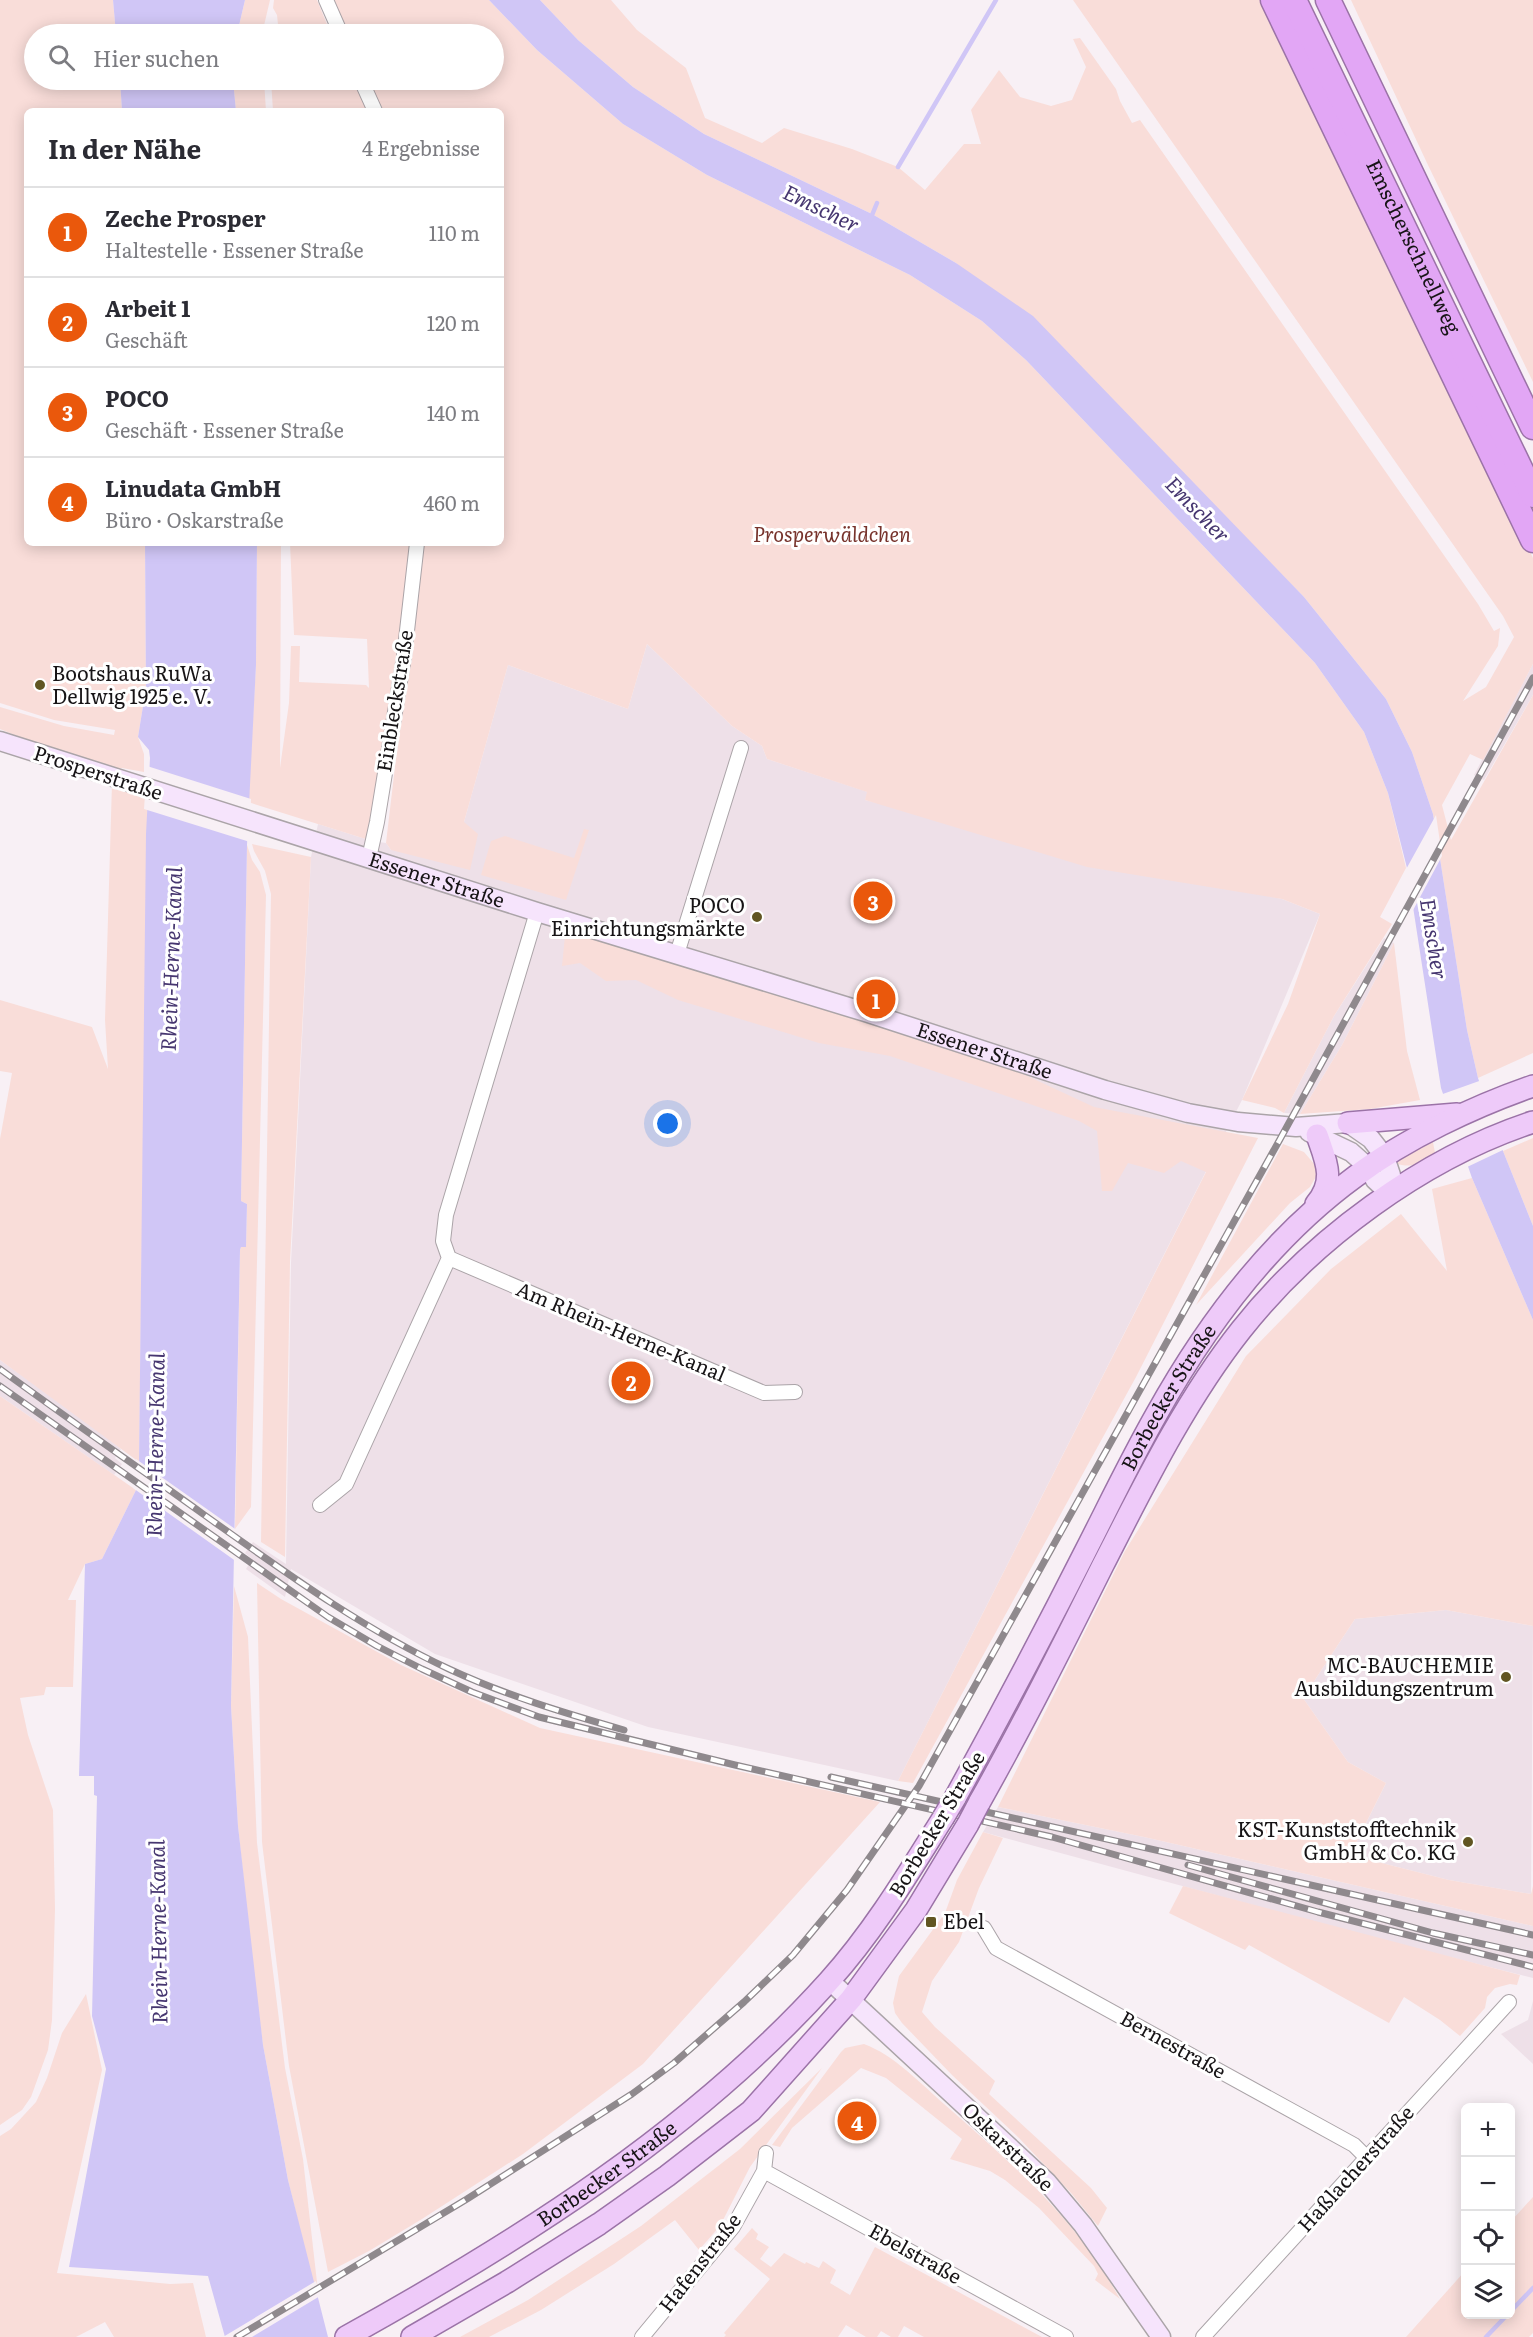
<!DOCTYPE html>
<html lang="de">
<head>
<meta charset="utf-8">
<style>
  body { margin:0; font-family:Literata,serif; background:#f2f2f3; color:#2b2b33 }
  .controls { position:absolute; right:18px; bottom:18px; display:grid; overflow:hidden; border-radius:9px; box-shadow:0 3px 15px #0003 }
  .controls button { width:54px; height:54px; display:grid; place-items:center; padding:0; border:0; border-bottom:2px solid #e1e1e2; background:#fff; color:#2b2b33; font:30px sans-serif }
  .you { position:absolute; left:668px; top:1124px; width:21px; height:21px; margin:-15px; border:4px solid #fff; border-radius:50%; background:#1a73e8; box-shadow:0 0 0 9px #1a73e833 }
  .badge { display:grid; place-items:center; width:39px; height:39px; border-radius:50%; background:#ea580c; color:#fff; font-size:20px; font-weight:700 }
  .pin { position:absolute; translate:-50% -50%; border:3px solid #fff; box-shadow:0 2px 6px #0006 }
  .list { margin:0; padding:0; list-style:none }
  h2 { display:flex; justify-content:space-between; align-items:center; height:78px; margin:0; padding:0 24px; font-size:26px }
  h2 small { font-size:20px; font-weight:400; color:#7c7c81 }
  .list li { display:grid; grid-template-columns:39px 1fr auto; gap:18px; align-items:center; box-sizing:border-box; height:90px; padding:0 24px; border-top:2px solid #e1e1e2 }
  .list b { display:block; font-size:22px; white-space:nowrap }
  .list p { margin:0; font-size:20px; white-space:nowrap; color:#7c7c81 }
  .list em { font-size:20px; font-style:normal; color:#7c7c81 }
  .icon { flex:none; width:33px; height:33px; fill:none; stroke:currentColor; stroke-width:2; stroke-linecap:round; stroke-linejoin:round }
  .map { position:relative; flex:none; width:1533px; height:2337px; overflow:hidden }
  .search { position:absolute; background:#fff; box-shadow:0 3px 15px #0003; left:24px; top:24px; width:480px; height:66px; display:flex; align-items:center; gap:15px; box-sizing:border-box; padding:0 21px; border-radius:33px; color:#7c7c81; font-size:22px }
  .panel { position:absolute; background:#fff; box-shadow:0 3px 15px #0003; left:24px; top:108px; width:480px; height:438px; border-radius:9px }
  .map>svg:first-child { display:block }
  .built { fill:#eee0e8 }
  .green { fill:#f9ddd9 }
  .water { fill:#d0c6f6 }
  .pier { fill:#f8f0f5 }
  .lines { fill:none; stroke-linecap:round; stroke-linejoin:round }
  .stream { stroke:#d0c6f6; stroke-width:4.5 }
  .street-casing { stroke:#aba4a8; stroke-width:16 }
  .secondary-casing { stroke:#aba4a8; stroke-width:21 }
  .primary-casing { stroke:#9b73a7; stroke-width:24 }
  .highway-casing { stroke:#9b73a7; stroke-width:27 }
  .street { stroke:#fff; stroke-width:14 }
  .secondary { stroke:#f6e4fc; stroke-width:18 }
  .primary { stroke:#eecaf9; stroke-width:21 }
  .highway { stroke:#e2a6f5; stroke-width:24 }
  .rail-casing { stroke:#8f898d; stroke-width:7 }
  .rail { stroke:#fff; stroke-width:4.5; stroke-dasharray:14; stroke-linecap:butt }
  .primary-bridge-casing { stroke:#9b73a7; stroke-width:24; stroke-linecap:butt }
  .primary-bridge { stroke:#eecaf9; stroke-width:21 }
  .poi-dot { fill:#615622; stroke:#fff; stroke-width:2 }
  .labels { text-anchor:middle; stroke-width:6; stroke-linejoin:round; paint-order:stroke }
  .street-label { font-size:20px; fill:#171416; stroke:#fff }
  .park-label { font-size:20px; font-style:italic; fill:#77332c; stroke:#fff }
  .poi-label { font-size:20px; fill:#171416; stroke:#fff; text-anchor:end }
  .water-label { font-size:21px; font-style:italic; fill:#463670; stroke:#fff }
</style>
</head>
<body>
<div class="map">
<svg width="1533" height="2337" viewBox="0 0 1533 2337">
  <rect width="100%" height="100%" fill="#f8f0f5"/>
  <!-- built -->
  <path class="built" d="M 647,644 L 732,726 L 762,746 L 767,759 L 868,792 L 865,800 L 1282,899 L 1320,914 L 1242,1100 L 898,1781 L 648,1727 L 435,1654 L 291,1569 L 285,1597 L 246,1569 L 252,1559 L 245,1553 L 253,1542 L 286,1564 L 291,1263 L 311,857 L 318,824 L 372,841 L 386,843 L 391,850 L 464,822 L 508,665 L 628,709 Z
    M 1533,664 L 1533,695 L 1484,780 L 1474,775 Z
    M 1384,938 L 1394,943 L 1342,1045 L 1300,1114 L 1284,1113 L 1334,1016 Z
    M 0,1360 L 93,1426 L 121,1449 L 115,1458 L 122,1464 L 114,1475 L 0,1396 Z
    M 1446,1610 L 1533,1626 L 1531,1894 L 1449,1880 L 1350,1855 L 1386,1783 L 1348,1762 L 1303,1698 L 1355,1619 Z
    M 998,1807 L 1144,1837 L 1533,1926 L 1533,1978 L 1371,1937 L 983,1832 Z
    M 1533,2001 L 1533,2064 L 1501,2034 L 1528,2020 Z"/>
  <!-- green -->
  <path class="green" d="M 0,0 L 113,0 L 116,34 L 34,34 L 34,80 L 120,80 L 122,111 L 27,111 L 27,543 L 145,543 L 146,696 L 144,700 L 138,737 L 144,754 L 144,772 L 122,768 L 115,771 C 77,755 38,745 0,729 L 0,707 L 64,726 L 114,735 L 115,730 L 54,720 L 0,703 Z
    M 245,0 L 270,0 L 262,34 L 237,34 Z
    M 274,0 L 317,0 L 331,34 L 279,34 L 277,15 L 273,8 Z
    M 333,0 L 489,0 L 537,50 L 623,124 L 707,175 L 910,275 L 982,321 L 1026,360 L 1315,663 L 1364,732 L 1388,793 L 1406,868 L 1380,917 L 1392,924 L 1334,1016 L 1284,1113 L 1275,1108 L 1242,1100 L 1288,1004 L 1320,914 L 1282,899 L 1087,867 L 865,800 L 867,792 L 767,759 L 762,746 L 732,726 L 647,644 L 628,709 L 508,665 L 464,822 L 478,834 L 470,870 L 391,850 L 386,843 L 401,716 L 389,711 L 372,841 L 248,802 L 256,665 L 257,543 L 281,543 L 280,768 L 289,703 L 291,646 L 300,646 L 299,682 L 366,685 L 369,688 L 367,639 L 294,635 L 290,543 L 501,543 L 501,111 L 380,111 L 367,80 L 494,80 L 494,34 L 348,34 Z
    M 540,0 L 611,0 L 637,30 L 686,68 L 705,118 L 762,143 L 784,128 L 852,149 L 898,167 L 925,190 L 964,144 L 981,144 L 971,110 L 999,70 L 1020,97 L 1051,106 L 1072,100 L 1086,67 L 1073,39 L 1080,38 L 1116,89 L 1120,101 L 1132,123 L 1140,120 L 1478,604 L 1494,631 L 1500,628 L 1498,646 L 1463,701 L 1486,687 L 1514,637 L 1503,616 L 1073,0 L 1267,0 L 1533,558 L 1533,664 L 1483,760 L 1470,754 L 1442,805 L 1451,840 L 1533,695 L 1533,1053 L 1478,1078 L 1467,1030 L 1433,814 L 1412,752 L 1386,699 L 1304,597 L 1193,484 L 956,263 L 872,214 L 704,134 L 633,87 L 578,40 Z
    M 1351,0 L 1533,0 L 1533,382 L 1427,163 Z
    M 233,80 L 264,80 L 266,111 L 236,111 Z
    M 271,80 L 354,80 L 368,111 L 273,111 Z
    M 112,783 L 148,794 L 139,1462 L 0,1360 L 0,1139 L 12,1073 L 0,1071 L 0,1000 L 92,1027 L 108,1069 L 105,1020 Z
    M 584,829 L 589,830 L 566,900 L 481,875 L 491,841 L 505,836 L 574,858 Z
    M 252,844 L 311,857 L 290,1262 L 285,1557 L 261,1542 L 271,894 L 265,871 L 254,851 Z
    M 247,845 L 252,860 L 260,872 L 266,895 L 251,1507 L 235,1529 L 240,1250 L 241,1247 L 246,1247 L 247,1204 L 241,1201 Z
    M 565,936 L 593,937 L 1010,1068 L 1094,1107 L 1258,1138 L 1136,1377 L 913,1783 L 898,1781 L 1206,1172 L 1181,1161 L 1164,1173 L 1128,1163 L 1112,1191 L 1102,1191 L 1097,1131 L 1079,1121 L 890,1056 L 819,1043 L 678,1000 L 636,980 L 606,981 L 580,963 L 562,966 Z
    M 1394,943 L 1407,1051 L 1420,1100 L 1370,1109 L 1300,1114 L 1342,1045 Z
    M 1533,1138 L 1533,1226 L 1503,1151 Z
    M 1433,1142 L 1435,1153 C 1425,1164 1412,1168 1398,1164 L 1398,1160 Z
    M 1283,1144 L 1304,1152 L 1315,1165 L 1317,1175 L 1310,1187 L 1290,1203 L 1196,1305 Z
    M 1472,1178 L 1533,1320 L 1533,1626 L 1446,1610 L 1355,1619 L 1303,1698 L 1348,1762 L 1386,1783 L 1350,1855 L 1449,1880 L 1531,1894 L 1533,1886 L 1533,1926 L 1144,1837 L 998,1807 L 1125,1551 L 1246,1356 L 1331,1269 L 1401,1214 L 1447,1271 L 1432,1189 Z
    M 0,1396 L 136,1490 L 102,1559 L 85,1564 L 68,1600 L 76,1600 L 73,1687 L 46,1687 L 44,1695 L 20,1698 L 28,1735 L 53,1810 L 55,1909 L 52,2020 L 48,2050 L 31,2097 L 22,2110 L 0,2125 Z
    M 257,1583 L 281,1599 L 401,1665 L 540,1728 L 880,1802 L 643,2064 L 523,2154 L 422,2219 L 369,2251 L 328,2272 L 289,2066 L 262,1842 Z
    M 234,1586 L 248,1637 L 257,1843 L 285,2068 L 303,2159 L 318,2291 L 316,2296 L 288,2180 L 263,2045 L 254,1978 L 238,1826 L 231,1706 Z
    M 983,1832 L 1003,1838 L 979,1888 L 959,1942 L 932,1981 L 922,2012 L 935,2027 L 995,2081 L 989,2094 L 1091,2188 L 1107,2208 L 1098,2226 L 1071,2193 L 1019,2138 L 952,2075 L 902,2023 L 895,2013 L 893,2003 L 899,1976 L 945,1913 L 957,1880 Z
    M 1183,1886 L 1520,1975 L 1517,1985 L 1510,1984 L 1495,1988 L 1487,1997 L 1485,2008 L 1460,2036 L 1440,2020 L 1404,1997 L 1389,2023 L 1249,1945 L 1245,1950 L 1169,1913 Z
    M 86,1994 L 102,2070 L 57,2273 L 170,2284 L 193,2283 L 206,2337 L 114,2337 L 105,2322 L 76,2337 L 0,2337 L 0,2136 L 11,2129 L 36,2102 L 47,2078 L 62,2033 Z
    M 864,2044 C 894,2055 920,2083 944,2104 C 1014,2166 1073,2215 1120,2299 L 1095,2280 L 1098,2274 L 1094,2266 L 1039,2208 L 1005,2180 L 990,2171 L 950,2159 L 962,2139 L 886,2078 L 861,2068 L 792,2128 L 780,2147 L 772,2145 L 841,2052 L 845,2048 Z
    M 822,2068 L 750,2167 L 720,2226 L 699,2250 L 675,2220 L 614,2264 L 541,2310 L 489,2337 L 460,2337 L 528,2300 L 641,2226 L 740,2149 Z
    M 1533,2197 L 1533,2333 L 1529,2337 L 1406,2337 L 1465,2271 L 1466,2314 L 1510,2314 L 1511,2221 Z
    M 752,2228 L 758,2234 L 756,2239 L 769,2247 L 760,2259 L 771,2267 L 784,2253 L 805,2264 L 806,2262 L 819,2268 L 823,2261 L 836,2270 L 830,2283 L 850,2295 L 875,2247 L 1042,2337 L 924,2337 L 904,2326 L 898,2337 L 891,2337 L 881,2331 L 877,2337 L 866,2337 L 846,2325 L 838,2337 L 724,2337 L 726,2335 L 724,2333 L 770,2279 L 734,2249 Z"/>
  <!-- water -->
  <path class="water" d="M 113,0 L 245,0 L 237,34 L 116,34 Z
    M 489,0 L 540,0 L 578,40 L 633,87 L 704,134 L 872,214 L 956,263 L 1033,316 L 1304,597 L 1386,699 L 1412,752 L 1433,814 L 1467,1030 L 1478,1078 L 1503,1151 L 1533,1226 L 1533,1320 L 1472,1178 L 1441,1088 L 1407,868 L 1388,793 L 1364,732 L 1315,663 L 1026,360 L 982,321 L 910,275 L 707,175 L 623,124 L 537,50 Z
    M 120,80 L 233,80 L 236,111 L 122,111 Z
    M 145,543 L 257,543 L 256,665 L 247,845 L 241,1201 L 247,1204 L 246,1247 L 241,1247 L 240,1250 L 231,1706 L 238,1826 L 263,2045 L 288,2180 L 328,2337 L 225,2337 L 208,2276 L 69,2267 L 106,2069 L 92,2016 L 97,1796 L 94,1795 L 94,1776 L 79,1776 L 85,1564 L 102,1559 L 136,1490 L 139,1462 L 146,834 L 150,758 L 149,750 L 138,737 L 144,700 L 146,696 Z"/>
  <!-- pier -->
  <path class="pier" d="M 147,766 L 251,799 L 250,842 L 144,809 Z
    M 1436,815 L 1442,856 L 1411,914 L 1404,873 Z
    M 1482,1080 L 1505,1149 L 1465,1168 L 1440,1095 Z
    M 136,1459 L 238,1531 L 237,1562 L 133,1488 Z
    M 316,2281 L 320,2296 L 252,2337 L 223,2337 Z"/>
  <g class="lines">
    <!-- stream -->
    <path class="stream" d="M 898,167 L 996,0
      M 870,220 L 877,203
      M 1510,2312 L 1533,2288
      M 1486,2337 L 1508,2314"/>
    <!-- street casing -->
    <g class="street-casing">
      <path id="street" d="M 326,0 L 341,34
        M 361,80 L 375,111
        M 369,858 L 377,822 L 404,657 L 417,543
        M 677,954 L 741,748
        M 449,1258 L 764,1393 L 795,1392
        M 320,1505 L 346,1484 L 449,1258 L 443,1241 L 446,1215 L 537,912
        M 984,1928 L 996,1948 L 1354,2145 L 1366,2157
        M 764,2171 L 1066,2337
        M 642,2337 L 733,2227 L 764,2171 L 766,2153
        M 1203,2337 L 1509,2002"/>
    </g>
    <!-- secondary casing -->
    <g class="secondary-casing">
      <g id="secondary">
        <path id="s1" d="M 0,741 L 537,912 L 865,1012 L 1105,1090 L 1188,1113 L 1238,1122 L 1296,1127 L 1348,1123 L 1371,1139 L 1385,1157 L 1391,1175 L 1389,1193"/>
        <path d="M 1309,1132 L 1351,1152 L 1368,1167 L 1375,1180 L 1389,1193"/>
        <path d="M 829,1980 L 1047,2182 L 1083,2225 L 1161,2337"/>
      </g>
    </g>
    <!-- primary casing -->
    <g class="primary-casing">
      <g id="primary">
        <path d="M 1348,1123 L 1457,1114"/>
        <path d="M 1316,1204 C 1336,1180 1326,1161 1317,1135"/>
        <path id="s2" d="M 955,1798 C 1000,1716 1044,1633 1086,1550 C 1109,1505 1131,1459 1156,1415 C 1206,1325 1272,1237 1356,1176 C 1405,1139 1475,1106 1533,1086"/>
        <path d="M 979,1803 C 1023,1725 1063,1645 1103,1565 C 1144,1485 1185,1401 1241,1330 C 1312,1240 1423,1158 1533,1122"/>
        <path id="s3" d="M 346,2337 C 521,2240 694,2131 829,1981 C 874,1931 908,1874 943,1818"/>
        <path d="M 412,2337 L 507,2282 L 599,2224 L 667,2176 L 751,2111 L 851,1999 L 916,1910 L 968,1824"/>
      </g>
    </g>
    <!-- highway casing -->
    <g class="highway-casing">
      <g id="highway">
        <path d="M 1273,0 L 1533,540"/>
        <path id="s4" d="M 1294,0 L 1533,495"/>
        <path d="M 1328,0 L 1533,427"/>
      </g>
    </g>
    <!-- street -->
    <use href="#street" class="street"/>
    <!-- secondary -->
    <use href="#secondary" class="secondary"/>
    <!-- primary -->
    <use href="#primary" class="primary"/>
    <!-- highway -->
    <use href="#highway" class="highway"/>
    <!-- rail casing -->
    <g class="rail-casing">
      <path id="rail" d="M 0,1369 C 67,1418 136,1466 203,1514 C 282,1570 361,1628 449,1669 C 505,1695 564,1713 624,1730
        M 0,1386 L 328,1617 L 377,1646 L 422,1669 L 472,1692 L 539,1717 L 735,1765 L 1052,1837 L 1318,1912 L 1533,1967
        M 831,1777 L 1533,1935
        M 1188,1865 L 1433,1933 L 1533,1955
        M 237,2337 L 467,2199 L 632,2094 L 674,2063 L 744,2002 L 793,1955 L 847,1890 L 919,1786 L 1279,1141 L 1533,678"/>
    </g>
    <!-- rail -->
    <use href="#rail" class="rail"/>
    <!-- primary-bridge casing -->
    <g class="primary-bridge-casing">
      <path id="primary-bridge" d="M 943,1818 L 955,1798
        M 968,1824 L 979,1803"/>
    </g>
    <!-- primary-bridge -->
    <use href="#primary-bridge" class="primary-bridge"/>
  </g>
  <!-- markers -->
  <g class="poi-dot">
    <circle cx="40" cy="685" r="6"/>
    <circle cx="757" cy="917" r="6"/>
    <circle cx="1506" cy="1677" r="6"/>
    <circle cx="1468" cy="1842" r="6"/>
    <rect x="925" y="1916" width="12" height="12" rx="3"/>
  </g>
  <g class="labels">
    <!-- street labels -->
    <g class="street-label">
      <text dy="7" stroke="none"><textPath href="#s4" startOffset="274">Emscherschnellweg</textPath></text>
      <text transform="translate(395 701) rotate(-81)" y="7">Einbleckstraße</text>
      <text transform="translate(98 773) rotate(18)" y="7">Prosperstraße</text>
      <text dy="7" stroke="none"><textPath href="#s1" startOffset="458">Essener Straße</textPath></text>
      <text dy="7" stroke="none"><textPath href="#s1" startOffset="1032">Essener Straße</textPath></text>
      <text transform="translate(621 1332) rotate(23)" y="7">Am Rhein-Herne-Kanal</text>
      <text dy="7" stroke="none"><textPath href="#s2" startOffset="454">Borbecker Straße</textPath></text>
      <text transform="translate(937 1824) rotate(-59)" y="7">Borbecker Straße</text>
      <text transform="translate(1173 2045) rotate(29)" y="7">Bernestraße</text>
      <text transform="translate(1008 2147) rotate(44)" y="7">Oskarstraße</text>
      <text transform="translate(1356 2169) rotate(-48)" y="7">Haßlacherstraße</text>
      <text dy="7" stroke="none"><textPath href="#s3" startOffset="308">Borbecker Straße</textPath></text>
      <text transform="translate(915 2254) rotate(29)" y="7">Ebelstraße</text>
      <text transform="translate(700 2263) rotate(-52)" y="7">Hafenstraße</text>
    </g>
    <!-- park labels -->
    <g class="park-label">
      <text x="832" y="542">Prosperwäldchen</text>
    </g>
    <!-- poi labels -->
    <g class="poi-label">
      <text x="52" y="681" text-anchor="start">Bootshaus RuWa<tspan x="52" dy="23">Dellwig 1925 e. V.</tspan></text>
      <text x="745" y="913">POCO<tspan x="745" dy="23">Einrichtungsmärkte</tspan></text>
      <text x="1494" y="1673">MC-BAUCHEMIE<tspan x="1494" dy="23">Ausbildungszentrum</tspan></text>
      <text x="1456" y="1837">KST-Kunststofftechnik<tspan x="1456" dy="23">GmbH &amp; Co. KG</tspan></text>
      <text x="943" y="1929" text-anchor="start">Ebel</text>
    </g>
    <!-- water labels -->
    <g class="water-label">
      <text transform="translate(821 209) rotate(26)" y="7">Emscher</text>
      <text transform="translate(1197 510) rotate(46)" y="7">Emscher</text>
      <text transform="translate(1433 939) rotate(81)" y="7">Emscher</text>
      <text transform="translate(172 959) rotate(-88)" y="7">Rhein-Herne-Kanal</text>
      <text transform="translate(156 1445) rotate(-89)" y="7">Rhein-Herne-Kanal</text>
      <text transform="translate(159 1932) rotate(-91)" y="7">Rhein-Herne-Kanal</text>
    </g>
  </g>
</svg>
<div class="controls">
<button>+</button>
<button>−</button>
<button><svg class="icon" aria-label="locate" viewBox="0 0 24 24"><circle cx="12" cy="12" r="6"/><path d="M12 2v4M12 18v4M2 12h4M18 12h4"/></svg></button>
<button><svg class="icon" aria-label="layers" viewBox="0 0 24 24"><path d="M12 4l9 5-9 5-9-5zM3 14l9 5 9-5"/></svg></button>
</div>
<div class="you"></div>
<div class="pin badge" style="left:876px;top:999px">1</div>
<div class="pin badge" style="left:631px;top:1381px">2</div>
<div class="pin badge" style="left:873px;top:901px">3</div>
<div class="pin badge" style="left:857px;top:2121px">4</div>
<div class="search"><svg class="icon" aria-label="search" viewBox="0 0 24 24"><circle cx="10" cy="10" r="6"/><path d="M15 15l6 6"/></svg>Hier suchen</div>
<section class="panel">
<h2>In der Nähe<small>4 Ergebnisse</small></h2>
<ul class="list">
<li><span class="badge">1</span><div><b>Zeche Prosper</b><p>Haltestelle · Essener Straße</p></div><em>110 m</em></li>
<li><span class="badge">2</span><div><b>Arbeit 1</b><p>Geschäft</p></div><em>120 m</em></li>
<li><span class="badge">3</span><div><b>POCO</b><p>Geschäft · Essener Straße</p></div><em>140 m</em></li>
<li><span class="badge">4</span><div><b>Linudata GmbH</b><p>Büro · Oskarstraße</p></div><em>460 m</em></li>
</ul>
</section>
</div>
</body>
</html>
